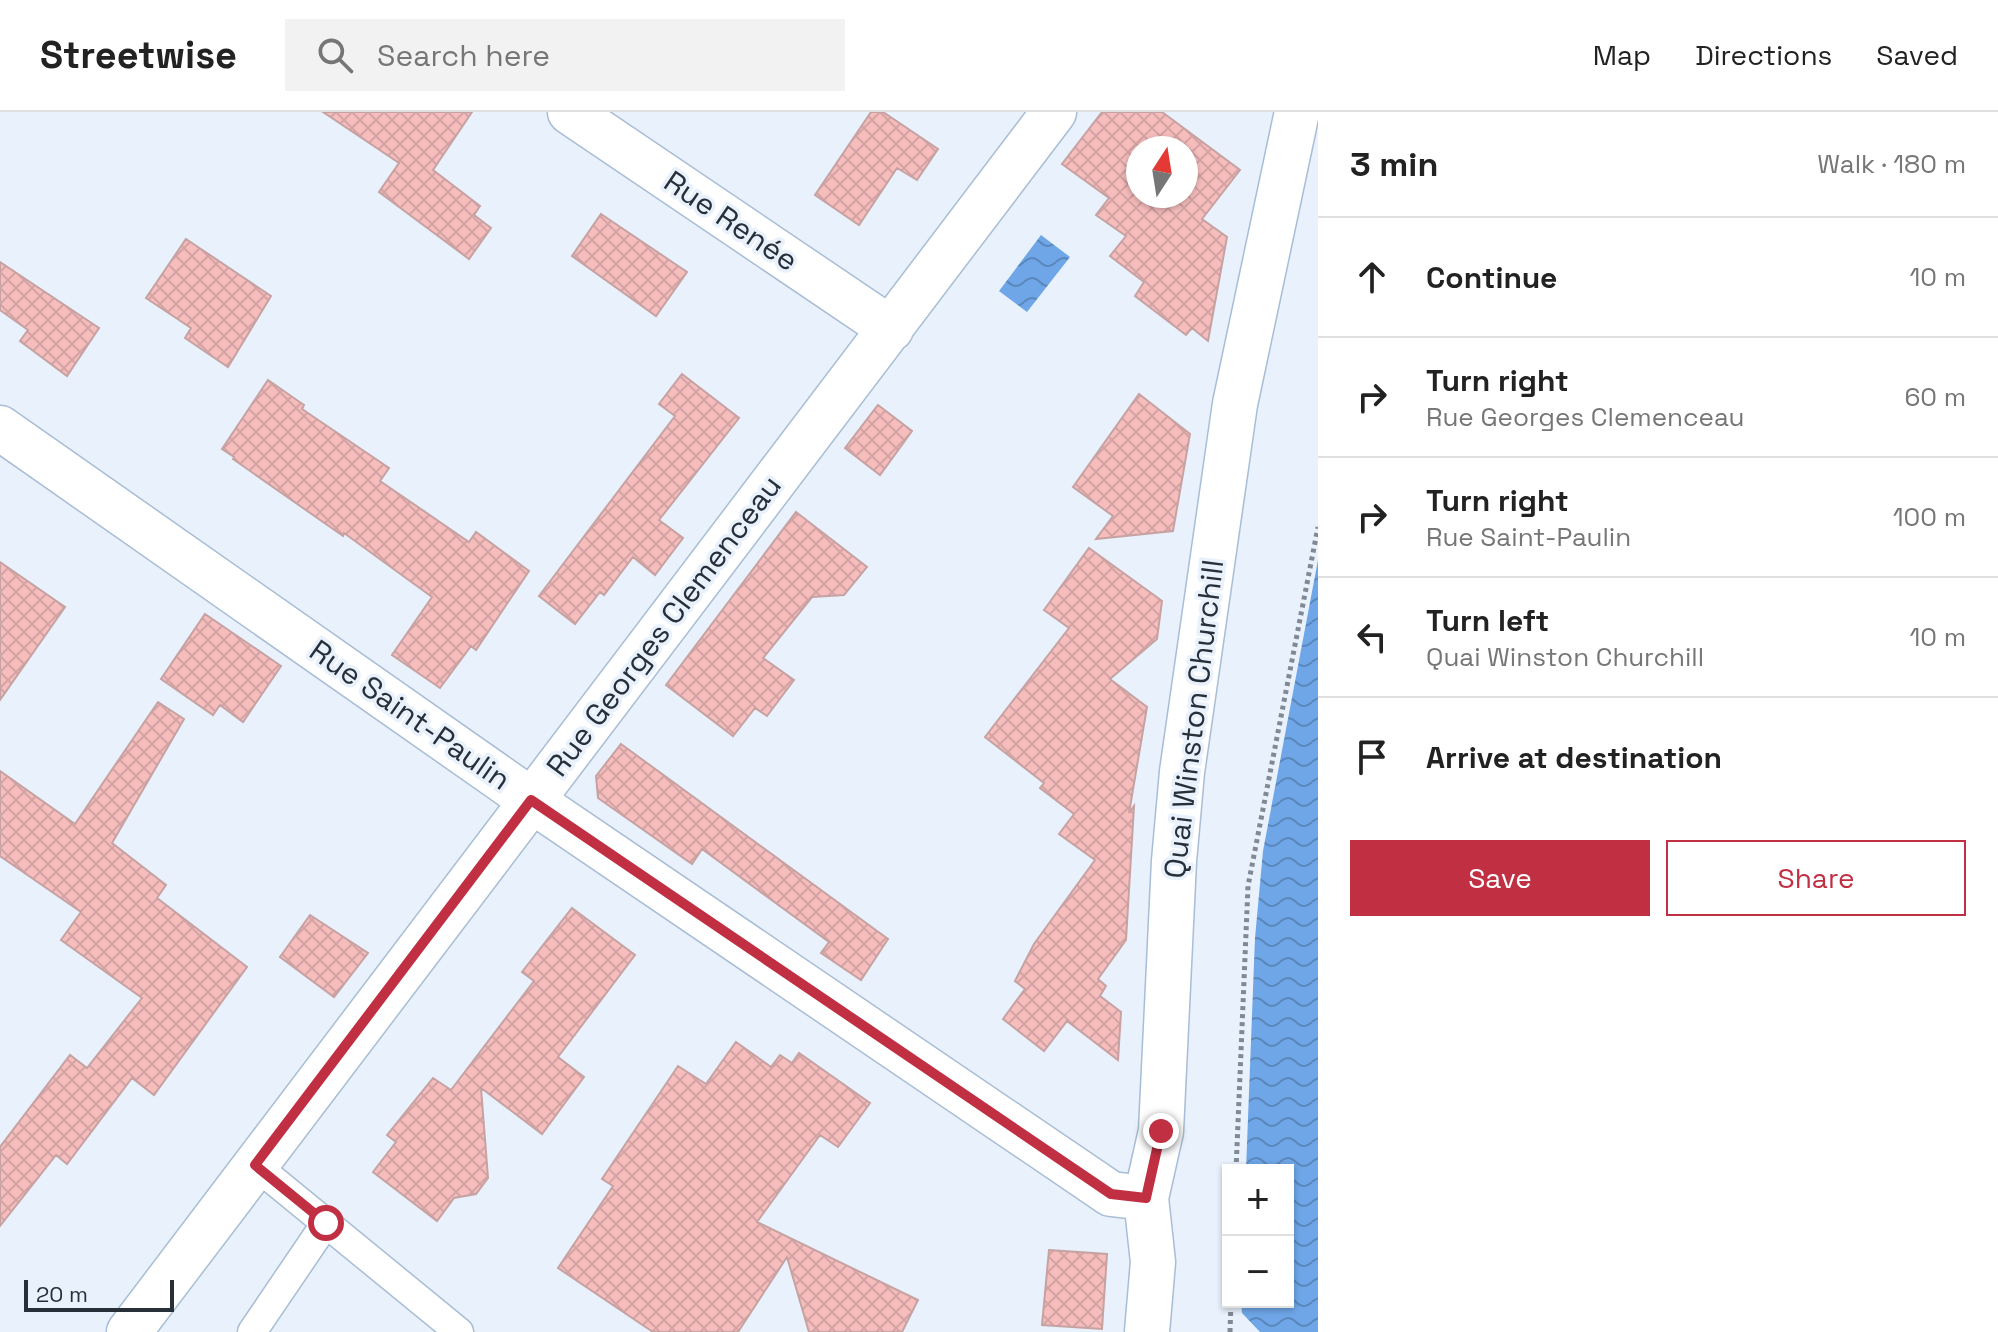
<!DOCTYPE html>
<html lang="en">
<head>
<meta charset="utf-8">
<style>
  body { margin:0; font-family:"Space Grotesk",sans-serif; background:#f2f2f2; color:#222 }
  .controls { position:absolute; right:24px; bottom:24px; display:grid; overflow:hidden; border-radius:0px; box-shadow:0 2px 6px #0004 }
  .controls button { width:72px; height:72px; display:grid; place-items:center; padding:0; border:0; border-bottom:2px solid #e0e0e0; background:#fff; color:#222; font:40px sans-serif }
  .compass { position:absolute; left:1126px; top:24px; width:72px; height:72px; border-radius:50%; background:#fff; box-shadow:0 2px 6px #0004; rotate:12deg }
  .scale { position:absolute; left:24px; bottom:20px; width:150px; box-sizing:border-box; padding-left:8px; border:4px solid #272f39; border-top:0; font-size:22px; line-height:28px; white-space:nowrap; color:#272f39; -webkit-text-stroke:6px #e8f1fc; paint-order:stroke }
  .stop { position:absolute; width:24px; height:24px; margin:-18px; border:6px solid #c02f42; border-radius:50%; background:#fff }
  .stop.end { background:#c02f42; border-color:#fff; box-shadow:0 2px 8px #0008 }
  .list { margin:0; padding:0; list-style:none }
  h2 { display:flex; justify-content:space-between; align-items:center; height:104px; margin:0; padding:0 32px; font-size:34px }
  h2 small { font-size:26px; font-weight:400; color:#767676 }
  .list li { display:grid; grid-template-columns:52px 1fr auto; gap:24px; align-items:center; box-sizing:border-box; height:120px; padding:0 32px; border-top:2px solid #e0e0e0 }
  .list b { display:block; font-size:30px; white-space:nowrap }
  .list p { margin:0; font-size:26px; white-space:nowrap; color:#767676 }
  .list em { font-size:26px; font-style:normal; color:#767676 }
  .actions { display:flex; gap:16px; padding:24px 32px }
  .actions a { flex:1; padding:18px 0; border:2px solid #c02f42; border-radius:0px; text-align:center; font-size:28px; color:#c02f42 }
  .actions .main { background:#c02f42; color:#fff }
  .icon { flex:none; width:44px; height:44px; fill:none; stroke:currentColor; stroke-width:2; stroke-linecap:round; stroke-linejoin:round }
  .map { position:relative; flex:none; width:1318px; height:1220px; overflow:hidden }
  header { display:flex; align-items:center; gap:48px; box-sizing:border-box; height:112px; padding:0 40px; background:#fff; border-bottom:2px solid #e0e0e0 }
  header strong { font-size:38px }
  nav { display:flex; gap:44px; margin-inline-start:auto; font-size:28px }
  .search { width:560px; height:72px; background:#f2f2f2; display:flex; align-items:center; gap:20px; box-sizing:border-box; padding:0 28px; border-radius:0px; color:#767676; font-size:30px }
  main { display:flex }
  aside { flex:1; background:#fff }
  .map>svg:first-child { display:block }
  .water { fill:url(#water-waves) }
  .building { fill:url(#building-cross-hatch); stroke:#c6a2a2; stroke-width:2; fill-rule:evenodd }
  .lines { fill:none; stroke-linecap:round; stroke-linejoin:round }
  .lane-casing { stroke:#a8bdd6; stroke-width:31 }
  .street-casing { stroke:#a8bdd6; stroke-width:47 }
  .path { stroke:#818994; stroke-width:5; stroke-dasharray:4 4; stroke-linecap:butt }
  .lane { stroke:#fff; stroke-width:28 }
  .street { stroke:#fff; stroke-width:44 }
  .route { stroke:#c02f42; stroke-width:10 }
  .labels { text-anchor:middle; stroke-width:7; stroke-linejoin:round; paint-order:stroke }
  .street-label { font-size:30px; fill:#272f39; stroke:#e8f1fc }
</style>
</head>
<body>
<header>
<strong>Streetwise</strong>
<div class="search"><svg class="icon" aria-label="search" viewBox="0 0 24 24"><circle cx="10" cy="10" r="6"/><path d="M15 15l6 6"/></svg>Search here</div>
<nav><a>Map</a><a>Directions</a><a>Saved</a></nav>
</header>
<main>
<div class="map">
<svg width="1318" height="1220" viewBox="0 0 1318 1220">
  <defs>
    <pattern id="water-waves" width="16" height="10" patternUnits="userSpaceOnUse" patternTransform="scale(2)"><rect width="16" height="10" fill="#6ea6e7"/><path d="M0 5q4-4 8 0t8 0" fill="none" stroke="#5a88bc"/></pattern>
    <pattern id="building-cross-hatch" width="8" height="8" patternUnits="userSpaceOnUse" patternTransform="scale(2)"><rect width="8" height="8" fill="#f7bdbd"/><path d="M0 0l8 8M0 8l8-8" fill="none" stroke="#d4a3a3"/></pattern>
  </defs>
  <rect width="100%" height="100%" fill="#e8f1fc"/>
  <!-- water -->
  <path class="water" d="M 1041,123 L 1070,145 L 1027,200 L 999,179 Z
    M 1318,448 L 1318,1220 L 1260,1220 L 1242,1201 L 1241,1190 L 1288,1190 L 1288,1058 L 1246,1058 L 1255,826 L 1263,739 Z"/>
  <!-- building -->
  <path class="building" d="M 323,0 L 472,0 L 433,58 L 480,94 L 474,103 L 491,116 L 469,147 L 379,80 L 399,51 Z
    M 871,0 L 883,0 L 938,37 L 917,68 L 897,56 L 859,113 L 815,83 Z
    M 1102,0 L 1162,0 L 1240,58 L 1202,107 L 1227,125 L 1208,229 L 1192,216 L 1186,223 L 1135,184 L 1144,170 L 1110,144 L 1126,124 L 1096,103 L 1109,86 L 1062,52 ZM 1138,36 L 1186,36 L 1186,84 L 1138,84 Z
    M 601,102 L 687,160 L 656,204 L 572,144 Z
    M 186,127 L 271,184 L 228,255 L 185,226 L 191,216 L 146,186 Z
    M 0,150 L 99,216 L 67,264 L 20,229 L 28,218 L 0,198 Z
    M 682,262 L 739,306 L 659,408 L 683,426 L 655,463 L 633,445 L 604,483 L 600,480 L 575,512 L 539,484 L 675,304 L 659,292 Z
    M 268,268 L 304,293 L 302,297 L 389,356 L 380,369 L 469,430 L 476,420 L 529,459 L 476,538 L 471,534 L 440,576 L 392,543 L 432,485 L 344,421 L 343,424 L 233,347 L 234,345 L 222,337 Z
    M 1139,282 L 1190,322 L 1173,419 L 1096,427 L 1113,404 L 1073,375 Z
    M 878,293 L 912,319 L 880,363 L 845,336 Z
    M 796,400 L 867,455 L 844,483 L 812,485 L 763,546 L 794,568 L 767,604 L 755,596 L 733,624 L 666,573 Z
    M 1089,436 L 1162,489 L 1157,527 L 1110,567 L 1147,595 L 1129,701 L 1134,694 L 1126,828 L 1098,867 L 1106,874 L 1100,884 L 1121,900 L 1118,948 L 1067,909 L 1044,939 L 1003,907 L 1025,877 L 1015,869 L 1034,832 L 1095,748 L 1059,722 L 1074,702 L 1040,676 L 1044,671 L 985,625 L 1069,516 L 1044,498 Z
    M 0,450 L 65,495 L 0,588 Z
    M 205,502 L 281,554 L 243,610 L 220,593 L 213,603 L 161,567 Z
    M 158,590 L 184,607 L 112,731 L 166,773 L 157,786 L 247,855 L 154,983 L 132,966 L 67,1052 L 56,1043 L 0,1114 L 0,1035 L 70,943 L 87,956 L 142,886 L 61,828 L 81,800 L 0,744 L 0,659 L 75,712 Z
    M 621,632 L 888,827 L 861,868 L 821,841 L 829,830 L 702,737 L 692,752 L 598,686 L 596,664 Z
    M 572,796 L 635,843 L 558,945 L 584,965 L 542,1022 L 481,976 L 488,1066 L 476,1082 L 454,1086 L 437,1109 L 373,1060 L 396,1030 L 387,1023 L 433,966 L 451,978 L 534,869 L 522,860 Z
    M 310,803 L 368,841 L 334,885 L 280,845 Z
    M 736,930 L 771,955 L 780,943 L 792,951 L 799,941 L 870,991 L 838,1035 L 820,1023 L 757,1110 L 918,1188 L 902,1220 L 809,1220 L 787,1145 L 738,1220 L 653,1220 L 558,1156 L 613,1074 L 602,1067 L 678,954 L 706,972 Z
    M 1049,1138 L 1107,1142 L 1102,1217 L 1042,1213 Z"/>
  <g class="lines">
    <!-- lane casing -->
    <g class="lane-casing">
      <path id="lane" d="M 255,1053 L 459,1220
        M 252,1220 L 326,1111"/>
    </g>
    <!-- street casing -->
    <g class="street-casing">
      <path id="street" d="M 570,0 L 891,217
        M 0,316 L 531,688 L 1111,1082 L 1146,1086
        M 129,1220 L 1054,0
        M 1147,1220 L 1153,1150 L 1146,1086 L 1161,1019 L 1174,749 L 1182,660 L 1235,292 L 1297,0"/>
    </g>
    <!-- path -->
    <path class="path" d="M 1236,1058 L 1248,774 L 1318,415
      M 1230,1220 L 1231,1190"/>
    <!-- lane -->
    <use href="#lane" class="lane"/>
    <!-- street -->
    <use href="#street" class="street"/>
  </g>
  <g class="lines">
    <!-- route -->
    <path class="route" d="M 326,1111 L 255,1053 L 531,688 L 1111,1082 L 1146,1086 L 1161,1019"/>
  </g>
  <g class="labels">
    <!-- street labels -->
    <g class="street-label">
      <text transform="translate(731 109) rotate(34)" y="10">Rue Renée</text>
      <text transform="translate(664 514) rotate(-53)" y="10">Rue Georges Clemenceau</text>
      <text transform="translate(410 603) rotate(35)" y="10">Rue Saint-Paulin</text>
      <text transform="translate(1194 607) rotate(-83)" y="10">Quai Winston Churchill</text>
    </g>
  </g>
</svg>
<div class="controls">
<button>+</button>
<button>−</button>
</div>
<svg class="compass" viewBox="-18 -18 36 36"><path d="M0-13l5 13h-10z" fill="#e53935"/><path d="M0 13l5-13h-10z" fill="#767676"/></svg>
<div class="scale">20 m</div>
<div class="stop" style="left:326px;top:1111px"></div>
<div class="stop end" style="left:1161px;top:1019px"></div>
</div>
<aside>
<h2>3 min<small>Walk · 180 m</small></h2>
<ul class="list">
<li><svg class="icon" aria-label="ahead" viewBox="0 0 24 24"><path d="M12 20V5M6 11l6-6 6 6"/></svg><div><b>Continue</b></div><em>10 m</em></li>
<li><svg class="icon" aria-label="right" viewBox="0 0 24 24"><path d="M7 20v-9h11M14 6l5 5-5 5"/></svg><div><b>Turn right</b><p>Rue Georges Clemenceau</p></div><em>60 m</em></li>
<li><svg class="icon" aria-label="right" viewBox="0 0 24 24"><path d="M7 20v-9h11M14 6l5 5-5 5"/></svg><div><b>Turn right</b><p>Rue Saint-Paulin</p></div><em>100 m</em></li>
<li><svg class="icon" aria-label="left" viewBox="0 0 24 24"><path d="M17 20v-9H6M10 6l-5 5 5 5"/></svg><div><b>Turn left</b><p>Quai Winston Churchill</p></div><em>10 m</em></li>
<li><svg class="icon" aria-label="arrive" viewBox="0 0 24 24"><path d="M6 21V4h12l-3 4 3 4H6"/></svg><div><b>Arrive at destination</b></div></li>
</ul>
<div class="actions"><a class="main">Save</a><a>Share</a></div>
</aside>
</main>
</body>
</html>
